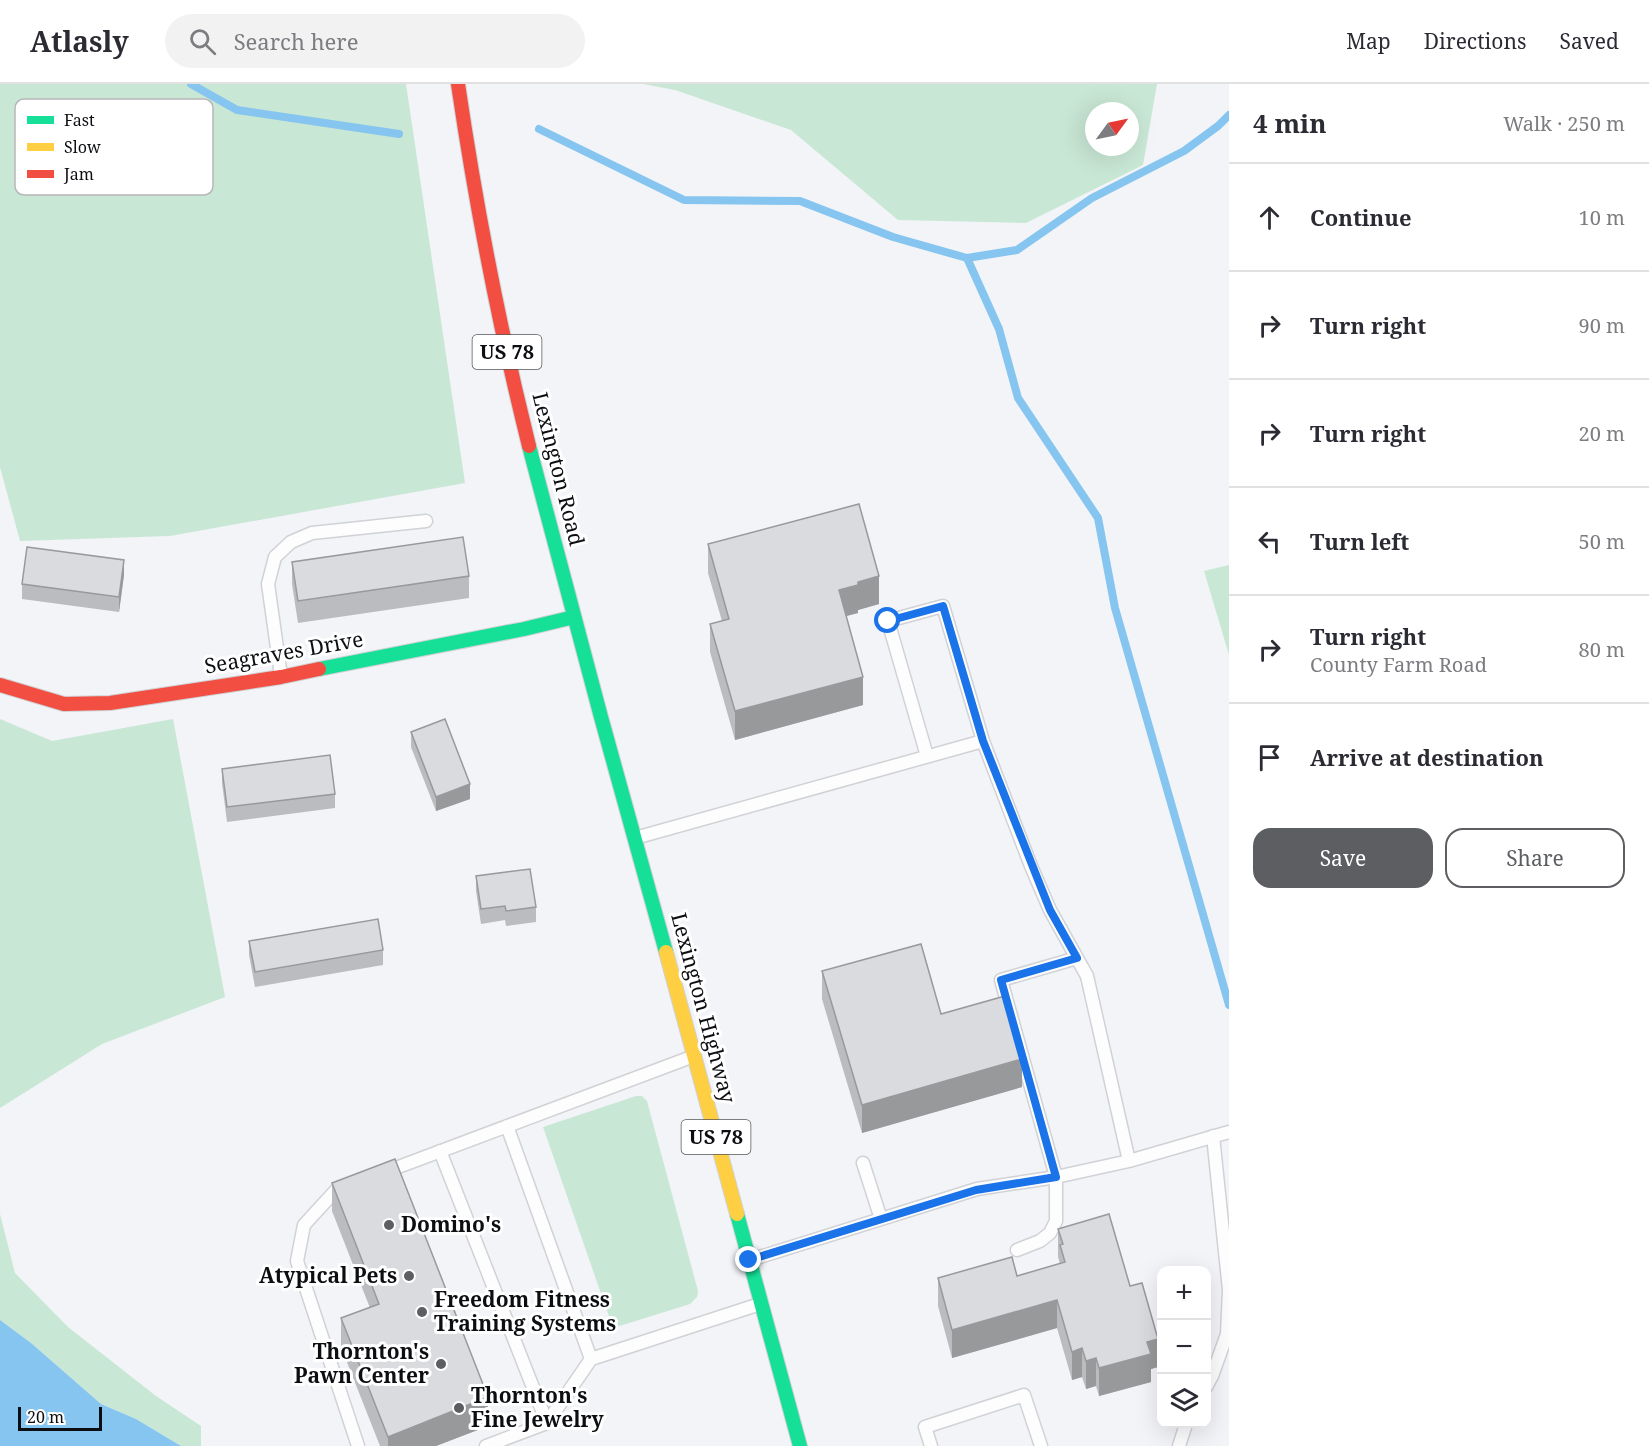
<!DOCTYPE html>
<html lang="en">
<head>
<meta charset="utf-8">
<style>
  body { margin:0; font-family:"Noto Serif",serif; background:#f2f2f3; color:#2b2b33 }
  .controls { position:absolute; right:18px; bottom:18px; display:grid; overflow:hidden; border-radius:12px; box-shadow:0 6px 24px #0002 }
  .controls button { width:54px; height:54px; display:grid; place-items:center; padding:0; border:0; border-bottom:2px solid #e1e1e2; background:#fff; color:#2b2b33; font:30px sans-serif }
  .compass { position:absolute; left:1085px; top:18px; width:54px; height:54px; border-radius:50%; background:#fff; box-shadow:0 6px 24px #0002; rotate:57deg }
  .scale { position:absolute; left:18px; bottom:15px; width:84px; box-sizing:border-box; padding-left:6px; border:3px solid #0c0e11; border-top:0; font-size:16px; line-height:21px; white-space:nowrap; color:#0c0e11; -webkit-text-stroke:4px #fff; paint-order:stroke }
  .stop { position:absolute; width:18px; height:18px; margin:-14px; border:4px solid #1a73e8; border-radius:50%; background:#fff }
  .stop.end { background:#1a73e8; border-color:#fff; box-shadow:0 2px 6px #0008 }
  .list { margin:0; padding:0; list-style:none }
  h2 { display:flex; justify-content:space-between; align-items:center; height:78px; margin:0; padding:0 24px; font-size:26px }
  h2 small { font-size:20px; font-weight:400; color:#7c7c81 }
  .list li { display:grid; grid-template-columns:39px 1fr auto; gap:18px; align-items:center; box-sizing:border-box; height:108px; padding:0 24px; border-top:2px solid #e1e1e2 }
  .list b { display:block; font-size:22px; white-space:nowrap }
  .list p { margin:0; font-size:20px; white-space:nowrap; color:#7c7c81 }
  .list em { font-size:20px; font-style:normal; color:#7c7c81 }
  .actions { display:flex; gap:12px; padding:18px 24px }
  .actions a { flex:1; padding:14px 0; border:2px solid #5c5e62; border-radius:18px; text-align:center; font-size:21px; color:#5c5e62 }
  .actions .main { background:#5c5e62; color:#fff }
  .icon { flex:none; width:33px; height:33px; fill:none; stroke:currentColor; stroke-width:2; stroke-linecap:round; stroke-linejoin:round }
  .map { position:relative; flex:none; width:1229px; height:1362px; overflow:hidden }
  header { display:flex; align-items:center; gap:36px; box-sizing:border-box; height:84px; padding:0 30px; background:#fff; border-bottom:2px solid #e1e1e2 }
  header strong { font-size:28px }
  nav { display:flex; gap:33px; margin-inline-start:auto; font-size:21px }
  .search { width:420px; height:54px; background:#f2f2f3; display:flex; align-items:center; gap:15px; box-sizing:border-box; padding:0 21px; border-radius:33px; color:#7c7c81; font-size:22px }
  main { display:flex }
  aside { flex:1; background:#fff }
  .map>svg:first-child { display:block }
  .green { fill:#c9e7d5; fill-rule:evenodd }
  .water { fill:#86c5ef }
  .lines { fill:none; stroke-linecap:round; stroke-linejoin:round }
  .stream { stroke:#86c5ef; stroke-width:8 }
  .lane-casing { stroke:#d0d2d5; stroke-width:15 }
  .fast-casing { stroke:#d0d2d5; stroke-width:16 }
  .slow-casing { stroke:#d0d2d5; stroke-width:16 }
  .jam-casing { stroke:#d0d2d5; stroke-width:16 }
  .lane { stroke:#fdfdfe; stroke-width:12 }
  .fast { stroke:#16e098; stroke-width:14 }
  .slow { stroke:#ffcf43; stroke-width:14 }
  .jam { stroke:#f24e42; stroke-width:14 }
  .wall { fill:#bbbcbf }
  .shaded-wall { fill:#98999b }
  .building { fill:#d9dbde; stroke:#98999b; stroke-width:1.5 }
  .route { stroke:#1a73e8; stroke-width:8 }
  .poi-dot { fill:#5c5e62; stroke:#fff; stroke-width:2 }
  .labels { text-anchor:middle; stroke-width:6; stroke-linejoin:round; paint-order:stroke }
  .shield { fill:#fff; stroke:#555658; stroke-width:1.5 }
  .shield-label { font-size:20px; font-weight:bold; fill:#0c0e11 }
  .street-label { font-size:21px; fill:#0c0e11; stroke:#fff }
  .poi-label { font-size:21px; font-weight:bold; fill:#0c0e11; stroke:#fff; text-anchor:start }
  .key { fill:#fff; stroke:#b6b7b8; stroke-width:1.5 }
  .key-label { font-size:16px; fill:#0c0e11 }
</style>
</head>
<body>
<header>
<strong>Atlasly</strong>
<div class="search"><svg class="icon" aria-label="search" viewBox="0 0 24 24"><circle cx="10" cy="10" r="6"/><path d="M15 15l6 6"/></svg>Search here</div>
<nav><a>Map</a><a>Directions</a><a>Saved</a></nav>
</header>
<main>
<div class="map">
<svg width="1229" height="1362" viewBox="0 0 1229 1362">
  <rect width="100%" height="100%" fill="#f2f4f8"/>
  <!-- green -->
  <path class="green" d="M 0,0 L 406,0 L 465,399 L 170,452 L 20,457 L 0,383 Z
    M 643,0 L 1157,0 L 1143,81 L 1026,139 L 898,136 L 791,46 L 675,6 ZM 1094,27 L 1130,27 L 1130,63 L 1094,63 Z
    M 1229,481 L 1229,571 L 1204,487 Z
    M 0,635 L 52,657 L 173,635 L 225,913 L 102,960 L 0,1024 Z
    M 636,1012 L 642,1012 L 647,1017 L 698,1207 L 697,1213 L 690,1220 L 613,1244 L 543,1043 Z
    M 0,1130 L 15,1189 L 68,1243 L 156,1312 L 201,1342 L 201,1362 L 181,1362 L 136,1335 L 101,1320 L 31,1259 L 0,1236 Z"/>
  <!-- water -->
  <path class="water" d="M 0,1236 L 31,1259 L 101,1320 L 136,1335 L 181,1362 L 0,1362 Z"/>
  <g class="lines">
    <!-- stream -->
    <path class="stream" d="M 191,0 L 237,26 L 399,50
      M 539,45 L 684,116 L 800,117 L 893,153 L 967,174 L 999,245 L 1018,314 L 1098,434 L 1115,524 L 1229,921
      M 967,174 L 1017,166 L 1092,114 L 1184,67 L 1218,42 L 1229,31"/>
    <!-- lane casing -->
    <g class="lane-casing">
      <path id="lane" d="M 281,592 L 268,500 L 275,473 L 291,458 L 312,449 L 426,437
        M 927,672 L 888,537 L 943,522 L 983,657 L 1031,782 L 1050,826 L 1087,892 L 1129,1077
        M 635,754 L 983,657
        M 507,1042 L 591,1275
        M 440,1067 L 547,1339
        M 863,1079 L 881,1135
        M 385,1088 L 694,972
        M 343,1103 L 337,1105 L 304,1141 L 297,1177 L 358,1362
        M 1017,1166 L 1040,1157 L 1050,1149 L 1056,1137 L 1056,1093 L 1001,896 L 1077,874
        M 750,1176 L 977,1105 L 1056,1093 L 1129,1077 L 1229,1048
        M 1206,1303 L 1212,1292 L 1227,1250 L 1229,1206 L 1213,1052
        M 486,1362 L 547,1339 L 591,1275 L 760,1220
        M 931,1362 L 925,1343 L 1024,1311 L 1041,1362
        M 1179,1362 L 1186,1340"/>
    </g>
    <!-- fast casing -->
    <g class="fast-casing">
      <path id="fast" d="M 529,362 L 601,633 L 666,868
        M 319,585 L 524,545 L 574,533
        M 737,1130 L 800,1362"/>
    </g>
    <!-- slow casing -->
    <g class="slow-casing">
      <path id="slow" d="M 666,868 L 737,1130"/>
    </g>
    <!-- jam casing -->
    <g class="jam-casing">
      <path id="jam" d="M 458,0 C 476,122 499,242 529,362
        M 0,601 L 64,620 L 110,619 L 281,593 L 319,585"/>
    </g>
    <!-- lane -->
    <use href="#lane" class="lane"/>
    <!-- fast -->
    <use href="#fast" class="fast"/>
    <!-- slow -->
    <use href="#slow" class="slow"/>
    <!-- jam -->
    <use href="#jam" class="jam"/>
  </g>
  <!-- wall -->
  <path class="wall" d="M 708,460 L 879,520 L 858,526 L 858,529 L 846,532 L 863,621 L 735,656 L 710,568 L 710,540 L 722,537 L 708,489 Z
    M 292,478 L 469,492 L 469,514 L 298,539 L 292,500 Z
    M 124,491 L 119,528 L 22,515 L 22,500 Z
    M 411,648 L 470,715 L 436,727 L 411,663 Z
    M 222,685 L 335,710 L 335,724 L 227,738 L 222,699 Z
    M 476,792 L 536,823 L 536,838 L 506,842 L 505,836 L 481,840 L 476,807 Z
    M 249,857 L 383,866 L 383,881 L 255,903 L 249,871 Z
    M 822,887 L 941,930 L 1022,1003 L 862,1049 L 822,915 Z
    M 332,1099 L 488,1342 L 436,1362 L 380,1362 L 341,1263 L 341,1234 L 370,1224 L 332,1127 Z
    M 1058,1145 L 1130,1202 L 1158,1283 L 1151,1285 L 1151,1298 L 1099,1312 L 1096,1302 L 1086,1305 L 1082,1293 L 1072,1296 L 1057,1244 L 952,1274 L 938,1222 L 938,1194 L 1017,1192 L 1060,1180 L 1058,1173 Z"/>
  <!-- shaded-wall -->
  <path class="shaded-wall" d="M 124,476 L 124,491 L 119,528 L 119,513 Z
    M 879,492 L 879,520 L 858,526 L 858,529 L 839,534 L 839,506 L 858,498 Z
    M 863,593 L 863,621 L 735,656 L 735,627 Z
    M 470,700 L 470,715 L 436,727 L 436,713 Z
    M 1022,975 L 1022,1003 L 862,1049 L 862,1021 Z
    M 1057,1216 L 1057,1244 L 952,1274 L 952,1246 Z
    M 1158,1255 L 1158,1283 L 1151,1285 L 1151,1298 L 1099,1312 L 1099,1284 L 1147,1258 Z
    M 1082,1264 L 1082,1293 L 1072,1296 L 1072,1268 Z
    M 1096,1274 L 1096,1302 L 1086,1305 L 1086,1277 Z
    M 488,1313 L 488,1342 L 436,1362 L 388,1362 L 388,1353 Z"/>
  <!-- building -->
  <path class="building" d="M 859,420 L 879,492 L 858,498 L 858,501 L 839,506 L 863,593 L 735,627 L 710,540 L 729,535 L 708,460 Z
    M 463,453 L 469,492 L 298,517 L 292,478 Z
    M 27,463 L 124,476 L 119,513 L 22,500 Z
    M 445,635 L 470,700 L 436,713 L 411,648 Z
    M 330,671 L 335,710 L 227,723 L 222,685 Z
    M 530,785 L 536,823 L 506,827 L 505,822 L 481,825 L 476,792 Z
    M 378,835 L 383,866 L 255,888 L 249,857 Z
    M 921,860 L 941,930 L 1005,912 L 1022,975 L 862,1021 L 822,887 Z
    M 395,1075 L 488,1313 L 388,1353 L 341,1234 L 379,1220 L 332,1099 Z
    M 1109,1130 L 1130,1202 L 1142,1199 L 1158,1255 L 1147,1258 L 1151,1270 L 1099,1284 L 1096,1274 L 1086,1277 L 1082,1264 L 1072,1268 L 1057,1216 L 952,1246 L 938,1194 L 1012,1173 L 1017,1192 L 1065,1178 L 1060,1161 L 1063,1160 L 1058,1145 Z"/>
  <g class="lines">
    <!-- route -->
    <path class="route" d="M 749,1176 L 976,1106 L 1056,1093 L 1001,896 L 1077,874 L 1050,826 L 983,657 L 943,522 L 888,537"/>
  </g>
  <!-- markers -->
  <g class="poi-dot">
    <circle cx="389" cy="1141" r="6"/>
    <circle cx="409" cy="1192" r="6"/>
    <circle cx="422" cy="1228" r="6"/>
    <circle cx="441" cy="1280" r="6"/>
    <circle cx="459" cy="1324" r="6"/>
  </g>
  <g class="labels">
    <!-- shield labels -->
    <g class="shield">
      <rect x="472.5" y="251" width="69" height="34" rx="4.5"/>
      <rect x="681.5" y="1036" width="69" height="34" rx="4.5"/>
    </g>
    <g class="shield-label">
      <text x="507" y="275">US 78</text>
      <text x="716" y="1060">US 78</text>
    </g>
    <!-- street labels -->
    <g class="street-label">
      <text transform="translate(558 385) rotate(76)" y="7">Lexington Road</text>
      <text transform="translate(284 569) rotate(-10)" y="7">Seagraves Drive</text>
      <text transform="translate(703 924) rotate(75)" y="7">Lexington Highway</text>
    </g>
    <!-- poi labels -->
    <g class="poi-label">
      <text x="401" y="1148">Domino's</text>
      <text x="397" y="1199" text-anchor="end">Atypical Pets</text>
      <text x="434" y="1223">Freedom Fitness<tspan x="434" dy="24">Training Systems</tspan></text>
      <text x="429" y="1275" text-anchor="end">Thornton's<tspan x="429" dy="24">Pawn Center</tspan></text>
      <text x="471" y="1319">Thornton's<tspan x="471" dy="24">Fine Jewelry</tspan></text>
    </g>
  </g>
  <!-- legend -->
  <rect x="15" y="15" width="198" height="96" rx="9" class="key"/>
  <rect x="27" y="32" width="27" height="8" fill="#16e098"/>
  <rect x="27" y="59" width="27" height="8" fill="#ffcf43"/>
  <rect x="27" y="86" width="27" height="8" fill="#f24e42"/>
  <g class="key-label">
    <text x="64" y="42">Fast</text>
    <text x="64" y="69">Slow</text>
    <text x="64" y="96">Jam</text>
  </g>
</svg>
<div class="controls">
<button>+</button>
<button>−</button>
<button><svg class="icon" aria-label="layers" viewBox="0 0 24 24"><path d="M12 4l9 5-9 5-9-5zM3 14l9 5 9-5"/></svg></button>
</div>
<svg class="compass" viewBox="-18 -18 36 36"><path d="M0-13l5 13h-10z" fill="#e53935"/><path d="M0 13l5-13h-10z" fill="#7c7c81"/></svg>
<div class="scale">20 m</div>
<div class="stop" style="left:888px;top:537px"></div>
<div class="stop end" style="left:749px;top:1176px"></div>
</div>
<aside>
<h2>4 min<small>Walk · 250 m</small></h2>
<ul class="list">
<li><svg class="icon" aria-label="ahead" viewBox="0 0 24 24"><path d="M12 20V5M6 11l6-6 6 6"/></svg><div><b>Continue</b></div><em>10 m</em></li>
<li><svg class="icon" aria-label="right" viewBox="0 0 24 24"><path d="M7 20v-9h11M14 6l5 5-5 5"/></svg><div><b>Turn right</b></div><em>90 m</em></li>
<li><svg class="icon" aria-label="right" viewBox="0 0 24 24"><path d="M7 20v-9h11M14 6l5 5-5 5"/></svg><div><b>Turn right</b></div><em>20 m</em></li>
<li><svg class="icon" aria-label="left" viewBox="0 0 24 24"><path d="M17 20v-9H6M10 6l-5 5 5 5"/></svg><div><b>Turn left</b></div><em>50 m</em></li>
<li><svg class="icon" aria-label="right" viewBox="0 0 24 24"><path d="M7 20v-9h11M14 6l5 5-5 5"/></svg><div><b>Turn right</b><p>County Farm Road</p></div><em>80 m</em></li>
<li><svg class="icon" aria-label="arrive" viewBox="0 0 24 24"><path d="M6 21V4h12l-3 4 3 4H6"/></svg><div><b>Arrive at destination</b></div></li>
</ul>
<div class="actions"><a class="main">Save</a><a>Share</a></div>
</aside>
</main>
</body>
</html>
